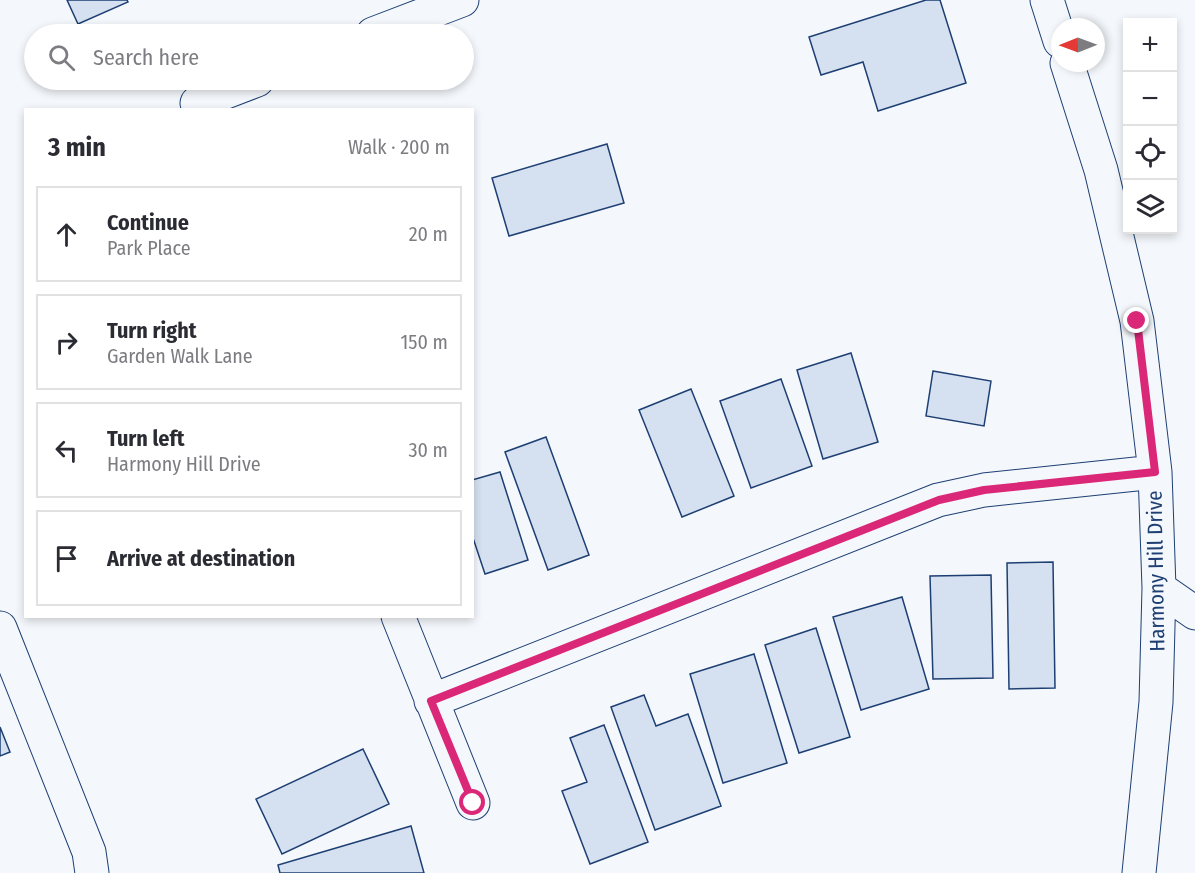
<!DOCTYPE html>
<html lang="en">
<head>
<meta charset="utf-8">
<style>
  body { margin:0; font-family:"Fira Sans Condensed",sans-serif; background:#f7f7f7; color:#2b2b33 }
  .controls { position:absolute; right:18px; top:18px; display:grid; overflow:hidden; border-radius:0px; box-shadow:0 3px 9px #0003 }
  .controls button { width:54px; height:54px; display:grid; place-items:center; padding:0; border:0; border-bottom:2px solid #e1e1e2; background:#fff; color:#2b2b33; font:30px sans-serif }
  .compass { position:absolute; left:1051px; top:18px; width:54px; height:54px; border-radius:50%; background:#fff; box-shadow:0 3px 9px #0003; rotate:269deg }
  .stop { position:absolute; width:18px; height:18px; margin:-14px; border:4px solid #db2777; border-radius:50%; background:#fff }
  .stop.end { background:#db2777; border-color:#fff; box-shadow:0 2px 6px #0008 }
  .list { margin:0; padding:0; list-style:none }
  h2 { display:flex; justify-content:space-between; align-items:center; height:78px; margin:0; padding:0 24px; font-size:26px }
  h2 small { font-size:20px; font-weight:400; color:#7c7c81 }
  .list li { display:grid; grid-template-columns:39px 1fr auto; gap:18px; align-items:center; box-sizing:border-box; height:96px; margin:0 12px 12px; padding:0 12px; border:2px solid #e1e1e2; border-radius:0px }
  .list b { display:block; font-size:22px; white-space:nowrap }
  .list p { margin:0; font-size:20px; white-space:nowrap; color:#7c7c81 }
  .list em { font-size:20px; font-style:normal; color:#7c7c81 }
  .icon { flex:none; width:33px; height:33px; fill:none; stroke:currentColor; stroke-width:2; stroke-linecap:round; stroke-linejoin:round }
  .map { position:relative; flex:none; width:1195px; height:873px; overflow:hidden }
  .search { position:absolute; background:#fff; box-shadow:0 3px 9px #0003; left:24px; top:24px; width:450px; height:66px; display:flex; align-items:center; gap:15px; box-sizing:border-box; padding:0 21px; border-radius:33px; color:#7c7c81; font-size:22px }
  .panel { position:absolute; background:#fff; box-shadow:0 3px 9px #0003; left:24px; top:108px; width:450px; height:510px; border-radius:0px }
  .map>svg:first-child { display:block }
  .building { fill:#d5e0f0; stroke:#1d3f73; stroke-width:1.5 }
  .lines { fill:none; stroke-linecap:round; stroke-linejoin:round }
  .minor-casing { stroke:#1d3f73; stroke-width:35 }
  .minor { stroke:#f4f7fb; stroke-width:33 }
  .route { stroke:#db2777; stroke-width:8 }
  .labels { text-anchor:middle; stroke-width:4.5; stroke-linejoin:round; paint-order:stroke }
  .street-label { font-size:21px; fill:#1d3f73; stroke:#f4f7fb }
</style>
</head>
<body>
<div class="map">
<svg width="1195" height="873" viewBox="0 0 1195 873">
  <rect width="100%" height="100%" fill="#f4f7fb"/>
  <!-- building -->
  <path class="building" d="M 67,0 L 127,0 L 128,2 L 78,24 Z
    M 926,0 L 940,0 L 966,83 L 878,111 L 863,62 L 821,75 L 809,37 Z
    M 607,144 L 624,203 L 509,236 L 492,178 Z
    M 851,353 L 878,442 L 823,459 L 797,370 Z
    M 933,371 L 991,381 L 984,426 L 926,416 Z
    M 781,379 L 812,466 L 751,488 L 720,401 Z
    M 691,389 L 734,496 L 682,517 L 639,410 Z
    M 546,437 L 589,555 L 548,570 L 505,452 Z
    M 500,472 L 528,560 L 485,574 L 472,535 L 472,480 Z
    M 1053,562 L 1055,688 L 1009,689 L 1007,563 Z
    M 991,575 L 993,678 L 933,679 L 930,576 Z
    M 902,597 L 929,689 L 861,710 L 833,617 Z
    M 816,628 L 850,737 L 799,753 L 765,645 Z
    M 754,654 L 787,763 L 723,783 L 690,674 Z
    M 644,695 L 656,726 L 688,714 L 721,806 L 655,830 L 611,707 Z
    M 604,725 L 648,842 L 590,864 L 562,791 L 587,782 L 570,738 Z
    M 0,727 L 10,752 L 0,756 Z
    M 363,749 L 389,804 L 282,854 L 256,799 Z
    M 411,826 L 424,873 L 280,873 L 278,865 Z"/>
  <g class="lines">
    <!-- minor casing -->
    <g class="minor-casing">
      <path id="minor" d="M 1047,0 L 1060,41
        M 373,34 L 462,0
        M 1067,63 L 1101,170 L 1137,321 L 1155,472 L 1159,588 L 1156,702 L 1139,873
        M 199,110 L 197,103 L 257,80
        M 1159,588 L 1195,613
        M 398,616 L 473,803
        M 0,628 L 89,852 L 92,873
        M 431,701 L 938,500 L 984,490 L 1155,472"/>
    </g>
    <!-- minor -->
    <use href="#minor" class="minor"/>
  </g>
  <g class="lines">
    <!-- route -->
    <path class="route" d="M 473,803 L 431,701 L 939,500 L 984,490 L 1155,472 L 1137,321"/>
  </g>
  <g class="labels">
    <!-- street labels -->
    <g class="street-label">
      <text transform="translate(1156 571) rotate(-91)" y="7">Harmony Hill Drive</text>
    </g>
  </g>
</svg>
<div class="controls">
<button>+</button>
<button>−</button>
<button><svg class="icon" aria-label="locate" viewBox="0 0 24 24"><circle cx="12" cy="12" r="6"/><path d="M12 2v4M12 18v4M2 12h4M18 12h4"/></svg></button>
<button><svg class="icon" aria-label="layers" viewBox="0 0 24 24"><path d="M12 4l9 5-9 5-9-5zM3 14l9 5 9-5"/></svg></button>
</div>
<svg class="compass" viewBox="-18 -18 36 36"><path d="M0-13l5 13h-10z" fill="#e53935"/><path d="M0 13l5-13h-10z" fill="#7c7c81"/></svg>
<div class="stop" style="left:473px;top:803px"></div>
<div class="stop end" style="left:1137px;top:321px"></div>
<div class="search"><svg class="icon" aria-label="search" viewBox="0 0 24 24"><circle cx="10" cy="10" r="6"/><path d="M15 15l6 6"/></svg>Search here</div>
<section class="panel">
<h2>3 min<small>Walk · 200 m</small></h2>
<ul class="list">
<li><svg class="icon" aria-label="ahead" viewBox="0 0 24 24"><path d="M12 20V5M6 11l6-6 6 6"/></svg><div><b>Continue</b><p>Park Place</p></div><em>20 m</em></li>
<li><svg class="icon" aria-label="right" viewBox="0 0 24 24"><path d="M7 20v-9h11M14 6l5 5-5 5"/></svg><div><b>Turn right</b><p>Garden Walk Lane</p></div><em>150 m</em></li>
<li><svg class="icon" aria-label="left" viewBox="0 0 24 24"><path d="M17 20v-9H6M10 6l-5 5 5 5"/></svg><div><b>Turn left</b><p>Harmony Hill Drive</p></div><em>30 m</em></li>
<li><svg class="icon" aria-label="arrive" viewBox="0 0 24 24"><path d="M6 21V4h12l-3 4 3 4H6"/></svg><div><b>Arrive at destination</b></div></li>
</ul>
</section>
</div>
</body>
</html>
